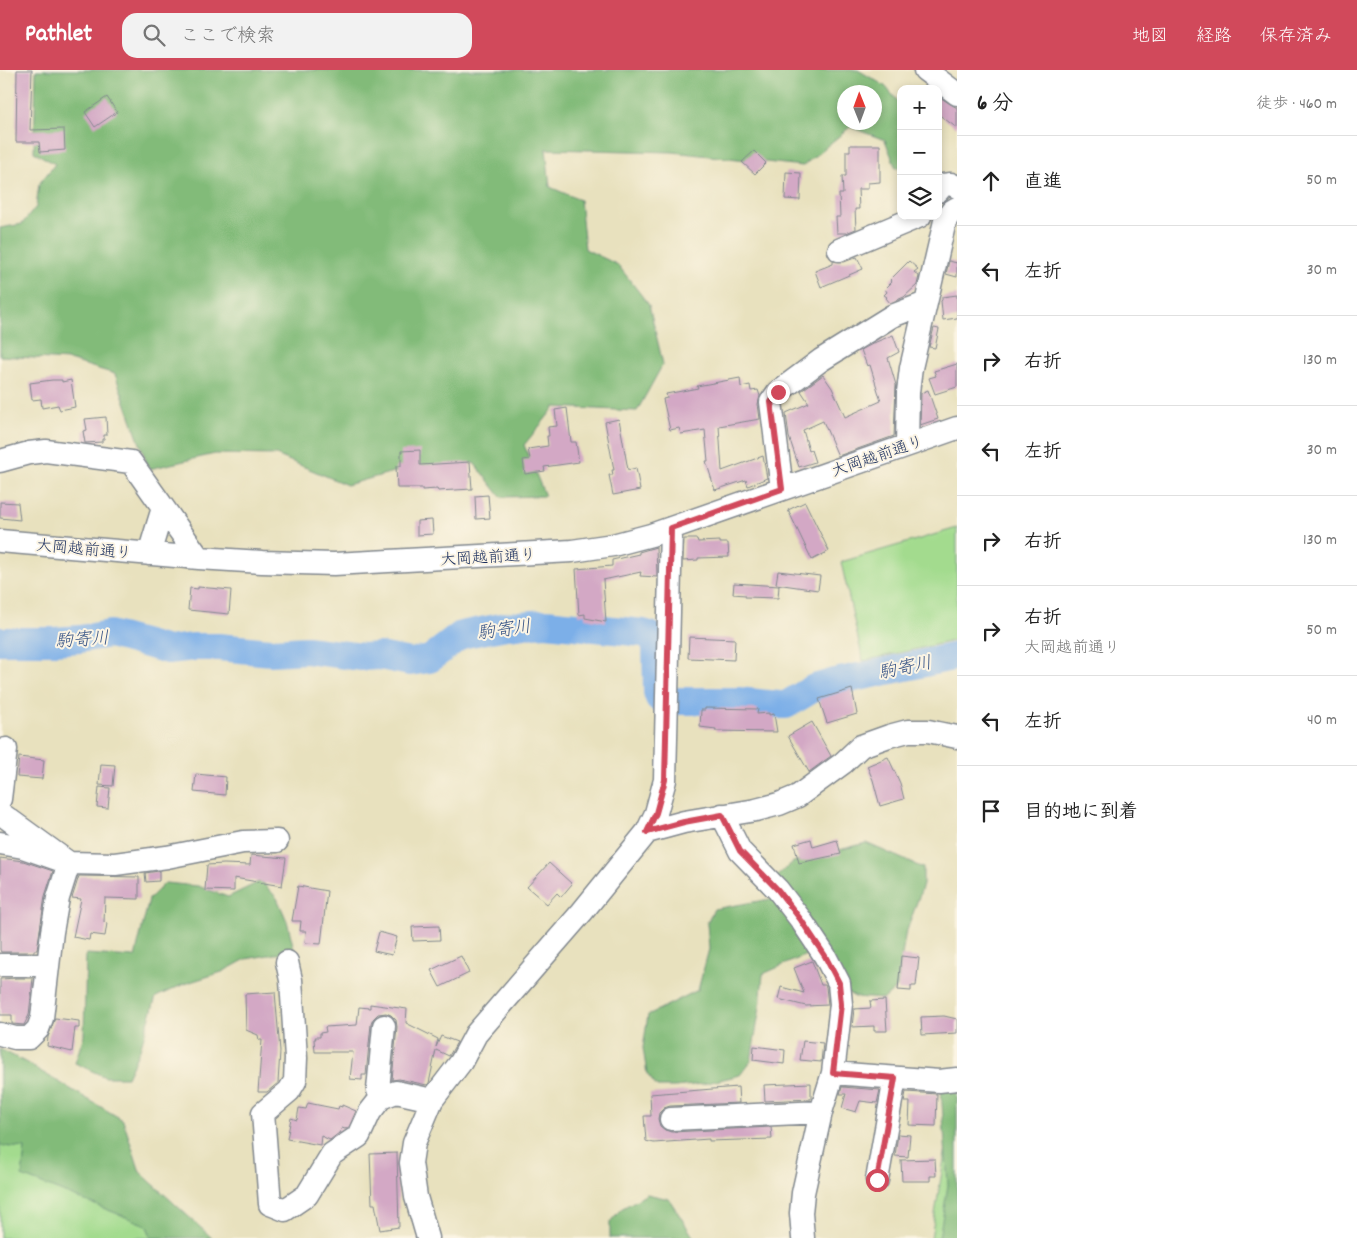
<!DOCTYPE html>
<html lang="ja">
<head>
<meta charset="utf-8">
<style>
  body { margin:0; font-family:Dekko,"Klee One",sans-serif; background:#f2f2f2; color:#222 }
  .controls { position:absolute; right:15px; top:15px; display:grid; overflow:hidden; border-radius:10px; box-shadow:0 2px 8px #0003 }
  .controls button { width:45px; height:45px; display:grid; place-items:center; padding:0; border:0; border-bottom:1px solid #e0e0e0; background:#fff; color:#222; font:25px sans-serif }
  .compass { position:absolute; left:837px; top:15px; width:45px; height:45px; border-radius:50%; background:#fff; box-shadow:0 2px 8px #0003; rotate:359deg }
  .stop { position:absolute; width:15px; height:15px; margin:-11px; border:4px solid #d1495b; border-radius:50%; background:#fff }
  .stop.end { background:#d1495b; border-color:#fff; box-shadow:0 1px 5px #0008 }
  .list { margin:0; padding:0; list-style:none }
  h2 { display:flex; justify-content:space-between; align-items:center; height:65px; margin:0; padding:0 20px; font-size:21px }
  h2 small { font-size:16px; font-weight:400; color:#767676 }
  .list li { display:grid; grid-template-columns:32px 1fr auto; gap:15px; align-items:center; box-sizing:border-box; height:90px; padding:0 20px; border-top:1px solid #e0e0e0 }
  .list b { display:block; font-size:19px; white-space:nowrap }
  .list p { margin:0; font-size:16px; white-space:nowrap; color:#767676 }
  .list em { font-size:16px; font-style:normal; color:#767676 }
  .icon { flex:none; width:28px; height:28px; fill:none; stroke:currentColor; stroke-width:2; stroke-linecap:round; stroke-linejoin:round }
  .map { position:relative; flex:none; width:957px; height:1168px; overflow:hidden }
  header { display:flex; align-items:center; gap:30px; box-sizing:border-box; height:70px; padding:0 25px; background:#d1495b; color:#fff }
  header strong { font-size:24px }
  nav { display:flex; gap:28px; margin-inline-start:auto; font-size:18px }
  .search { width:350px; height:45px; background:#f2f2f2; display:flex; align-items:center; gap:12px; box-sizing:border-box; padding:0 18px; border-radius:15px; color:#767676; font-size:19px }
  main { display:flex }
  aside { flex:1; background:#fff }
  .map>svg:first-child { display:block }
  .green { fill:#a3db8e; stroke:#5f8576 }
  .forest { fill:#82bb79; stroke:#4e756c; fill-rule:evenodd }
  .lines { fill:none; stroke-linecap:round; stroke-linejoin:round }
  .river { stroke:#7bafe8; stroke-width:28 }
  .building { fill:#d3a8c5 }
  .minor-casing { stroke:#82888e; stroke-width:25 }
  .minor { stroke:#fff; stroke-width:22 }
  .route { stroke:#d1495b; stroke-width:6 }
  .labels { text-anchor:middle; stroke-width:4; stroke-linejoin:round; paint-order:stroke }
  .street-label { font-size:16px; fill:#1b2f5e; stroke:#fcf5e5 }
  .water-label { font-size:18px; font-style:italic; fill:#385587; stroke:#fcf5e5 }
</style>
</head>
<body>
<header>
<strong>Pathlet</strong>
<div class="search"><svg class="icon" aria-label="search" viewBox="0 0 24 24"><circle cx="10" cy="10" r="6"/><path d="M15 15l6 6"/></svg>ここで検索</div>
<nav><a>地図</a><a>経路</a><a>保存済み</a></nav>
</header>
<main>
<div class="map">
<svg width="957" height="1168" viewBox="0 0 957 1168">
  <rect width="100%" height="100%" fill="#fcf5e5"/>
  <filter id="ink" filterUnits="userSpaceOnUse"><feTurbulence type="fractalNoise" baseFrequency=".02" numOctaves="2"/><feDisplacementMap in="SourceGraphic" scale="10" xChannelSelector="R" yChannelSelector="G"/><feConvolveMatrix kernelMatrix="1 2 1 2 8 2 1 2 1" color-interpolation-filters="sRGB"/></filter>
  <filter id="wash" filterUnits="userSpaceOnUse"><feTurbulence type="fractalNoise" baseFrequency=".0096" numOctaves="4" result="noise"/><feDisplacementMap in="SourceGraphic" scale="20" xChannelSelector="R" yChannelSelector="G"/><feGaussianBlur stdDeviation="1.12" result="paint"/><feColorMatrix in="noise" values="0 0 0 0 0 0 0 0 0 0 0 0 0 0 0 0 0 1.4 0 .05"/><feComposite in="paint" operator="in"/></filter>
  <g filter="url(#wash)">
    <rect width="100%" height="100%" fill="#e8e1be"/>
    <!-- green -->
    <path class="green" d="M 957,458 L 957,570 L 863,591 L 841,492 Z
      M 0,982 L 171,1168 L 0,1168 Z
      M 953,1035 L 957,1168 L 931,1168 Z"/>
    <!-- forest -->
    <path class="forest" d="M 36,0 L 858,0 L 885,16 L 901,35 L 901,98 L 896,98 L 885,70 L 850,57 L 803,96 L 672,82 L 546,79 L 550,117 L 580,130 L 585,179 L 618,195 L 649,235 L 663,294 L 637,341 L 555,337 L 524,375 L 545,426 L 501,427 L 474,393 L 393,402 L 347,415 L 276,385 L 215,384 L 149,399 L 115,304 L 69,290 L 0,286 L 0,158 L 22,154 L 36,137 L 39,114 L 55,94 L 34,82 ZM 844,22 L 874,22 L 874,52 L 844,52 Z
      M 866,773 L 923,798 L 923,815 L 905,866 L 897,917 L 884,929 L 855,927 L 837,917 L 815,881 L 763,904 L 760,937 L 751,991 L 740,1005 L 703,1014 L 675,1017 L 657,1017 L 647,1004 L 643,978 L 648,945 L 698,920 L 709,879 L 707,853 L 714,839 L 776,828 L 775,808 L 793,792 Z
      M 261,811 L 277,828 L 287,851 L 295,883 L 274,884 L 246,889 L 222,902 L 184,914 L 156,927 L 140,979 L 127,1007 L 105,1007 L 75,993 L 84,965 L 86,884 L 135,887 L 149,829 L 165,813 L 198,816 L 228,827 Z
      M 0,979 L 25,992 L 123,1050 L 140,1102 L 212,1168 L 152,1168 L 146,1155 L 22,1106 L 25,1078 L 0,1076 Z
      M 957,1017 L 957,1168 L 939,1168 L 948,1115 L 941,1019 Z
      M 647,1124 L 669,1129 L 694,1168 L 610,1168 L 610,1152 L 621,1139 Z"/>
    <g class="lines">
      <!-- river -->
      <path class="river" d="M 0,571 L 54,571 L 80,569 L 110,564 L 168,580 L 194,577 L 218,577 L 271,582 L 307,580 L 362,587 L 380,586 L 410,592 L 430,589 L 461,565 L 506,556 L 546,553 L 643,563 L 650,565 L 656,575 L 657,622 L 659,628 L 663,631 L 738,631 L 780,635 L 786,635 L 814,618 L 835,612 L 957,586"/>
    </g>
    <g id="blocks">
      <!-- building -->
      <path class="building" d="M 17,0 L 32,0 L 30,60 L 64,59 L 65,80 L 40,82 L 39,72 L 16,72 Z
        M 938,26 L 957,38 L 957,58 L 938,44 Z
        M 107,27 L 117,42 L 95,57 L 85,42 Z
        M 850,75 L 880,75 L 880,112 L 868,113 L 868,119 L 858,119 L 859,139 L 855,139 L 856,159 L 846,163 L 837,163 L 836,147 L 840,147 L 839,124 L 843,124 L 842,106 L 846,106 L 846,81 L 850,81 Z
        M 754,81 L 766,93 L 755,104 L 742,92 Z
        M 786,102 L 801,103 L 800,130 L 785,129 Z
        M 857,187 L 863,199 L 821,217 L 815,201 L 833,194 L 833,191 L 844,192 Z
        M 909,191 L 918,199 L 914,202 L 919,206 L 917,215 L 904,227 L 890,233 L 886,228 L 887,227 L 884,225 L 887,222 L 885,219 L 892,212 L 890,210 Z
        M 949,191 L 957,193 L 957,207 L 946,204 Z
        M 957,225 L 957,248 L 943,250 L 941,231 L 942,230 L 942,227 Z
        M 934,258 L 939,259 L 935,278 L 929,277 Z
        M 893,265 L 899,282 L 888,288 L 896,315 L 894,366 L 838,386 L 823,351 L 803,360 L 809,381 L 811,380 L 815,392 L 799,397 L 789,367 L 786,343 L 809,333 L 801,321 L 823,305 L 832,318 L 845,347 L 881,331 L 870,295 L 867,296 L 861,280 L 876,272 Z
        M 957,294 L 957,317 L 935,324 L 929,308 L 936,306 L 934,301 Z
        M 740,308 L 741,317 L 750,315 L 751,321 L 758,320 L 760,326 L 758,334 L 760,349 L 719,356 L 722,401 L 763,386 L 767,408 L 748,416 L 746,410 L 715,420 L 706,391 L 708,391 L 705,360 L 681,364 L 679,358 L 670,360 L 663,329 L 667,328 L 666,324 L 698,318 L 697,316 Z
        M 52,310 L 62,310 L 62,312 L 71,310 L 75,337 L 60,340 L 58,335 L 42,338 L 41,329 L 32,330 L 30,313 Z
        M 928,320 L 938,349 L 920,355 L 921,323 Z
        M 567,338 L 571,372 L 576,372 L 579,392 L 544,397 L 545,401 L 525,404 L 523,390 L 530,389 L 528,379 L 548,376 L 547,366 L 549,366 L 548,357 L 557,356 L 555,340 Z
        M 106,347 L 107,365 L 104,365 L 104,369 L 102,369 L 102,372 L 85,373 L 83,361 L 87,360 L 85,349 Z
        M 619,349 L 628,400 L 636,398 L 640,420 L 613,425 L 609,405 L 613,405 L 612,400 L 614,400 L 605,352 Z
        M 420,380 L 420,395 L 470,392 L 472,419 L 438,421 L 437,419 L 422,420 L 422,418 L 397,418 L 396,396 L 401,396 L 401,381 Z
        M 488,425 L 490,448 L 476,449 L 475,426 Z
        M 0,432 L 18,433 L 20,450 L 0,448 Z
        M 805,432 L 829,481 L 812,490 L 788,440 Z
        M 432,450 L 433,464 L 417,465 L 417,451 Z
        M 684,469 L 697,469 L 698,472 L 720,471 L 720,473 L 728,473 L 729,487 L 698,488 L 698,490 L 683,491 Z
        M 656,477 L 657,507 L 640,506 L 641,502 L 603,510 L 606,552 L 585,548 L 585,544 L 579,545 L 576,499 L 612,496 L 612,490 L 639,484 L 639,482 Z
        M 778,501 L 820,506 L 818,520 L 776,514 Z
        M 734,513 L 779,516 L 778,528 L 745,527 L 745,525 L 733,524 Z
        M 198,517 L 231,520 L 229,544 L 188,540 L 190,518 L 198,519 Z
        M 689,567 L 735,569 L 734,590 L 688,588 Z
        M 852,619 L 857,644 L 827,653 L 819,629 Z
        M 705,638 L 758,639 L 757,644 L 769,643 L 769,645 L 774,644 L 777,662 L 715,661 L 716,659 L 700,657 L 701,640 L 705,640 Z
        M 812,652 L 831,686 L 809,702 L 788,666 Z
        M 19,687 L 44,690 L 42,709 L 17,707 Z
        M 888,687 L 900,713 L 904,729 L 880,736 L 873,710 L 867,696 Z
        M 101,694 L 115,695 L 113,716 L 99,715 Z
        M 196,704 L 226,707 L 225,725 L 194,722 Z
        M 99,717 L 110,718 L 108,738 L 97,737 Z
        M 811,769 L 813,777 L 837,770 L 841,784 L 799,793 L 794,774 Z
        M 251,785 L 286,788 L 282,816 L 234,808 L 234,821 L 205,820 L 207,795 L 224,794 L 250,795 Z
        M 0,788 L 23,791 L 53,801 L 45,826 L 37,880 L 34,880 L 34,882 L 1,882 L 0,880 Z
        M 549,793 L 572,814 L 561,827 L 557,823 L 547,834 L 527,817 Z
        M 159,801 L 159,811 L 146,812 L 145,803 Z
        M 79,806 L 139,807 L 139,829 L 105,828 L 104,852 L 107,853 L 105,866 L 90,864 L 89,870 L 73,867 L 81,829 L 72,828 Z
        M 298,816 L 327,821 L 321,874 L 305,873 L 306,861 L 300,861 L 301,851 L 292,851 Z
        M 439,856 L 440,870 L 413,871 L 412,857 Z
        M 379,862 L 397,867 L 392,885 L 374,881 Z
        M 461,886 L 469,903 L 440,917 L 431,900 Z
        M 901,886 L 919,888 L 916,916 L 911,916 L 911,921 L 898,920 Z
        M 812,891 L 821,915 L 825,915 L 826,917 L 828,935 L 806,936 L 778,929 L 781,917 L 804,923 L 794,898 Z
        M 17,908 L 33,908 L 29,945 L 24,955 L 12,954 L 12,945 L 0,945 L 0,909 Z
        M 275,922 L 280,981 L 278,1013 L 267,1022 L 258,1022 L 262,970 L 259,970 L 258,965 L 246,960 L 245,924 Z
        M 885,930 L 887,961 L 874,961 L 874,956 L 852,957 L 854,939 L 871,938 L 870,931 Z
        M 370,934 L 407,939 L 406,953 L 438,969 L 436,977 L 441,966 L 457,972 L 449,986 L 436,980 L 429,1013 L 427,1015 L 399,1009 L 392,1010 L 397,957 L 396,950 L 391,945 L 386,943 L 378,944 L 373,949 L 371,954 L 366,1005 L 362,1005 L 362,1010 L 350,1009 L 353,982 L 315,982 L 314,969 L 316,969 L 315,967 L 320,967 L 320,963 L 326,962 L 325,957 L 357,955 L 359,937 L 370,938 Z
        M 944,946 L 957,949 L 957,963 L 922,965 L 921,947 Z
        M 55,948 L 79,951 L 79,958 L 75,958 L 72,982 L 47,976 L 48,967 Z
        M 803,971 L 823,973 L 821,992 L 800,990 Z
        M 754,976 L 785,980 L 784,994 L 753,990 Z
        M 811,1013 L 811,1029 L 765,1031 L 764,1015 Z
        M 738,1017 L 739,1033 L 670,1036 L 664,1038 L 659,1043 L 658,1049 L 660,1056 L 665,1060 L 672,1062 L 771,1057 L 772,1069 L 709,1071 L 709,1069 L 654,1073 L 646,1071 L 644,1046 L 651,1046 L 650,1024 Z
        M 842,1017 L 880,1020 L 877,1033 L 860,1031 L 856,1042 L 842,1038 L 846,1024 L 840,1024 Z
        M 906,1022 L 937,1024 L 936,1056 L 909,1055 L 910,1032 L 904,1032 Z
        M 308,1033 L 338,1039 L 339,1036 L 342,1037 L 342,1035 L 356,1041 L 349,1057 L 345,1059 L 342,1058 L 339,1063 L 330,1070 L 321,1066 L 320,1075 L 287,1069 L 291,1048 L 297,1050 L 299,1038 L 306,1039 Z
        M 898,1064 L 910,1065 L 908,1087 L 895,1086 Z
        M 397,1083 L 399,1157 L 380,1160 L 375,1134 L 372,1134 L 370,1084 Z
        M 935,1089 L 936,1106 L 930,1106 L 930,1111 L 902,1111 L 901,1090 Z"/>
    </g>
  </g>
  <g filter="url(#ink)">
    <use href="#blocks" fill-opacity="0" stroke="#82888e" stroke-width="1"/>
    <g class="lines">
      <!-- minor casing -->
      <g class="minor-casing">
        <path id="minor" d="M 925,0 L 957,24
          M 938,121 L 943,115 L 951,114 L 957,117
          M 839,180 L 920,146
          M 907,375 L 908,322 L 911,298 L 945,151 L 952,141 L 957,138
          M 0,391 L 29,383 L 46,381 L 131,392 L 199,488
          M 782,419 L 771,332 L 778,322 L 821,290 L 892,246 L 926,233
          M 0,471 L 199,488 L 262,492 L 334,494 L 572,481 L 613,475 L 651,465 L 957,358
          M 149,484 L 163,438
          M 0,729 L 6,679
          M 0,743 L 69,793 L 58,828 L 52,862 L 42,948 L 38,959 L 29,968 L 15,968 L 0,964
          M 722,745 L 740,781 L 778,820 L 801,850 L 825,886 L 839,913 L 841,934 L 833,1003
          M 647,762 L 684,752 L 756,740 L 779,734 L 798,726 L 843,693 L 861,676 L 889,666 L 908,661 L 928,661 L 957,667
          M 0,773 L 23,777 L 69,793 L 115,794 L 167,787 L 243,772 L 277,771
          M 287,892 L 291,910 L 296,988 L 295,1011 L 289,1021 L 263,1043 L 270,1134 L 285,1140 L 307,1125 L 332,1084 L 359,1066 L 370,1042 L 381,1028 L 396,1022 L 432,1030
          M 0,895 L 48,895
          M 381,1028 L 378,1020 L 384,956
          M 671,1049 L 821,1042
          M 877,1110 L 895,1008
          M 428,1168 L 416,1127 L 411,1093 L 414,1073 L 432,1030 L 461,992 L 476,964 L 582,842 L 647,762 L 656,743 L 665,710 L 671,458
          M 803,1168 L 801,1143 L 803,1123 L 821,1042 L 833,1003 L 939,1011 L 957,1009"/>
      </g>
      <!-- minor -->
      <use href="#minor" class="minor"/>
    </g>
  </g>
  <g class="lines" filter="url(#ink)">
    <!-- route -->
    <path class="route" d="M 778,322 L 771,332 L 782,419 L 671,458 L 665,710 L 656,743 L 647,762 L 684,752 L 722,745 L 740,781 L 778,820 L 801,850 L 825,886 L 839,913 L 841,934 L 833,1003 L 895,1008 L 877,1110"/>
  </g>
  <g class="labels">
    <!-- street labels -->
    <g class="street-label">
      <text transform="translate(877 385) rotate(-19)" y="6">大岡越前通り</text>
      <text transform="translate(84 478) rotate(5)" y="6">大岡越前通り</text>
      <text transform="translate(488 486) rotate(-3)" y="6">大岡越前通り</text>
    </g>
    <!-- water labels -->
    <g class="water-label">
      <text transform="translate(504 559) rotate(-8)" y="6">駒寄川</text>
      <text transform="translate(82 569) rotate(-4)" y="6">駒寄川</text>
      <text transform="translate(905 597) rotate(-12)" y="6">駒寄川</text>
    </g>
  </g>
</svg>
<div class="controls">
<button>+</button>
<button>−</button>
<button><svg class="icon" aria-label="layers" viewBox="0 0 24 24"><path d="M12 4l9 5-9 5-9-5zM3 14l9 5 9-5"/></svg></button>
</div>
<svg class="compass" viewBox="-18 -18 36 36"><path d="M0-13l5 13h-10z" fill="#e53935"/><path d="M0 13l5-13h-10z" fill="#767676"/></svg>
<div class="stop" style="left:877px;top:1110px"></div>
<div class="stop end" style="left:778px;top:322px"></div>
</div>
<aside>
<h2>6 分<small>徒歩 · 460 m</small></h2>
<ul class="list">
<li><svg class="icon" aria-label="ahead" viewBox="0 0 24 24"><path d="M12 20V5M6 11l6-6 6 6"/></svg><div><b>直進</b></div><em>50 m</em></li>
<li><svg class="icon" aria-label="left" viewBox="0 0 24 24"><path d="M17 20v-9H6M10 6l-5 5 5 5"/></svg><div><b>左折</b></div><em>30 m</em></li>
<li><svg class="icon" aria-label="right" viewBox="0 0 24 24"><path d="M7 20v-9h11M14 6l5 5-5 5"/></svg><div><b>右折</b></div><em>130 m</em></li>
<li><svg class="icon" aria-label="left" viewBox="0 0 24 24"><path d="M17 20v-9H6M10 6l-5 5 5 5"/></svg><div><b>左折</b></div><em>30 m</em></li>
<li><svg class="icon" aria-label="right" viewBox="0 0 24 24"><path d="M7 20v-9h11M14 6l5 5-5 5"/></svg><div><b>右折</b></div><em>130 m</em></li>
<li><svg class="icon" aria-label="right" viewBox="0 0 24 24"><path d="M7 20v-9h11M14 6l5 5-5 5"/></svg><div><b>右折</b><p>大岡越前通り</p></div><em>50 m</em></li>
<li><svg class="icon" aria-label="left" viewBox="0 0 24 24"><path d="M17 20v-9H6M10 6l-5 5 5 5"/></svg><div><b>左折</b></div><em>40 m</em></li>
<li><svg class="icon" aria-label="arrive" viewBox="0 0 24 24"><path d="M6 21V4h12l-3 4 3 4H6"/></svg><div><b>目的地に到着</b></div></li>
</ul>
</aside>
</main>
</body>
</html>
